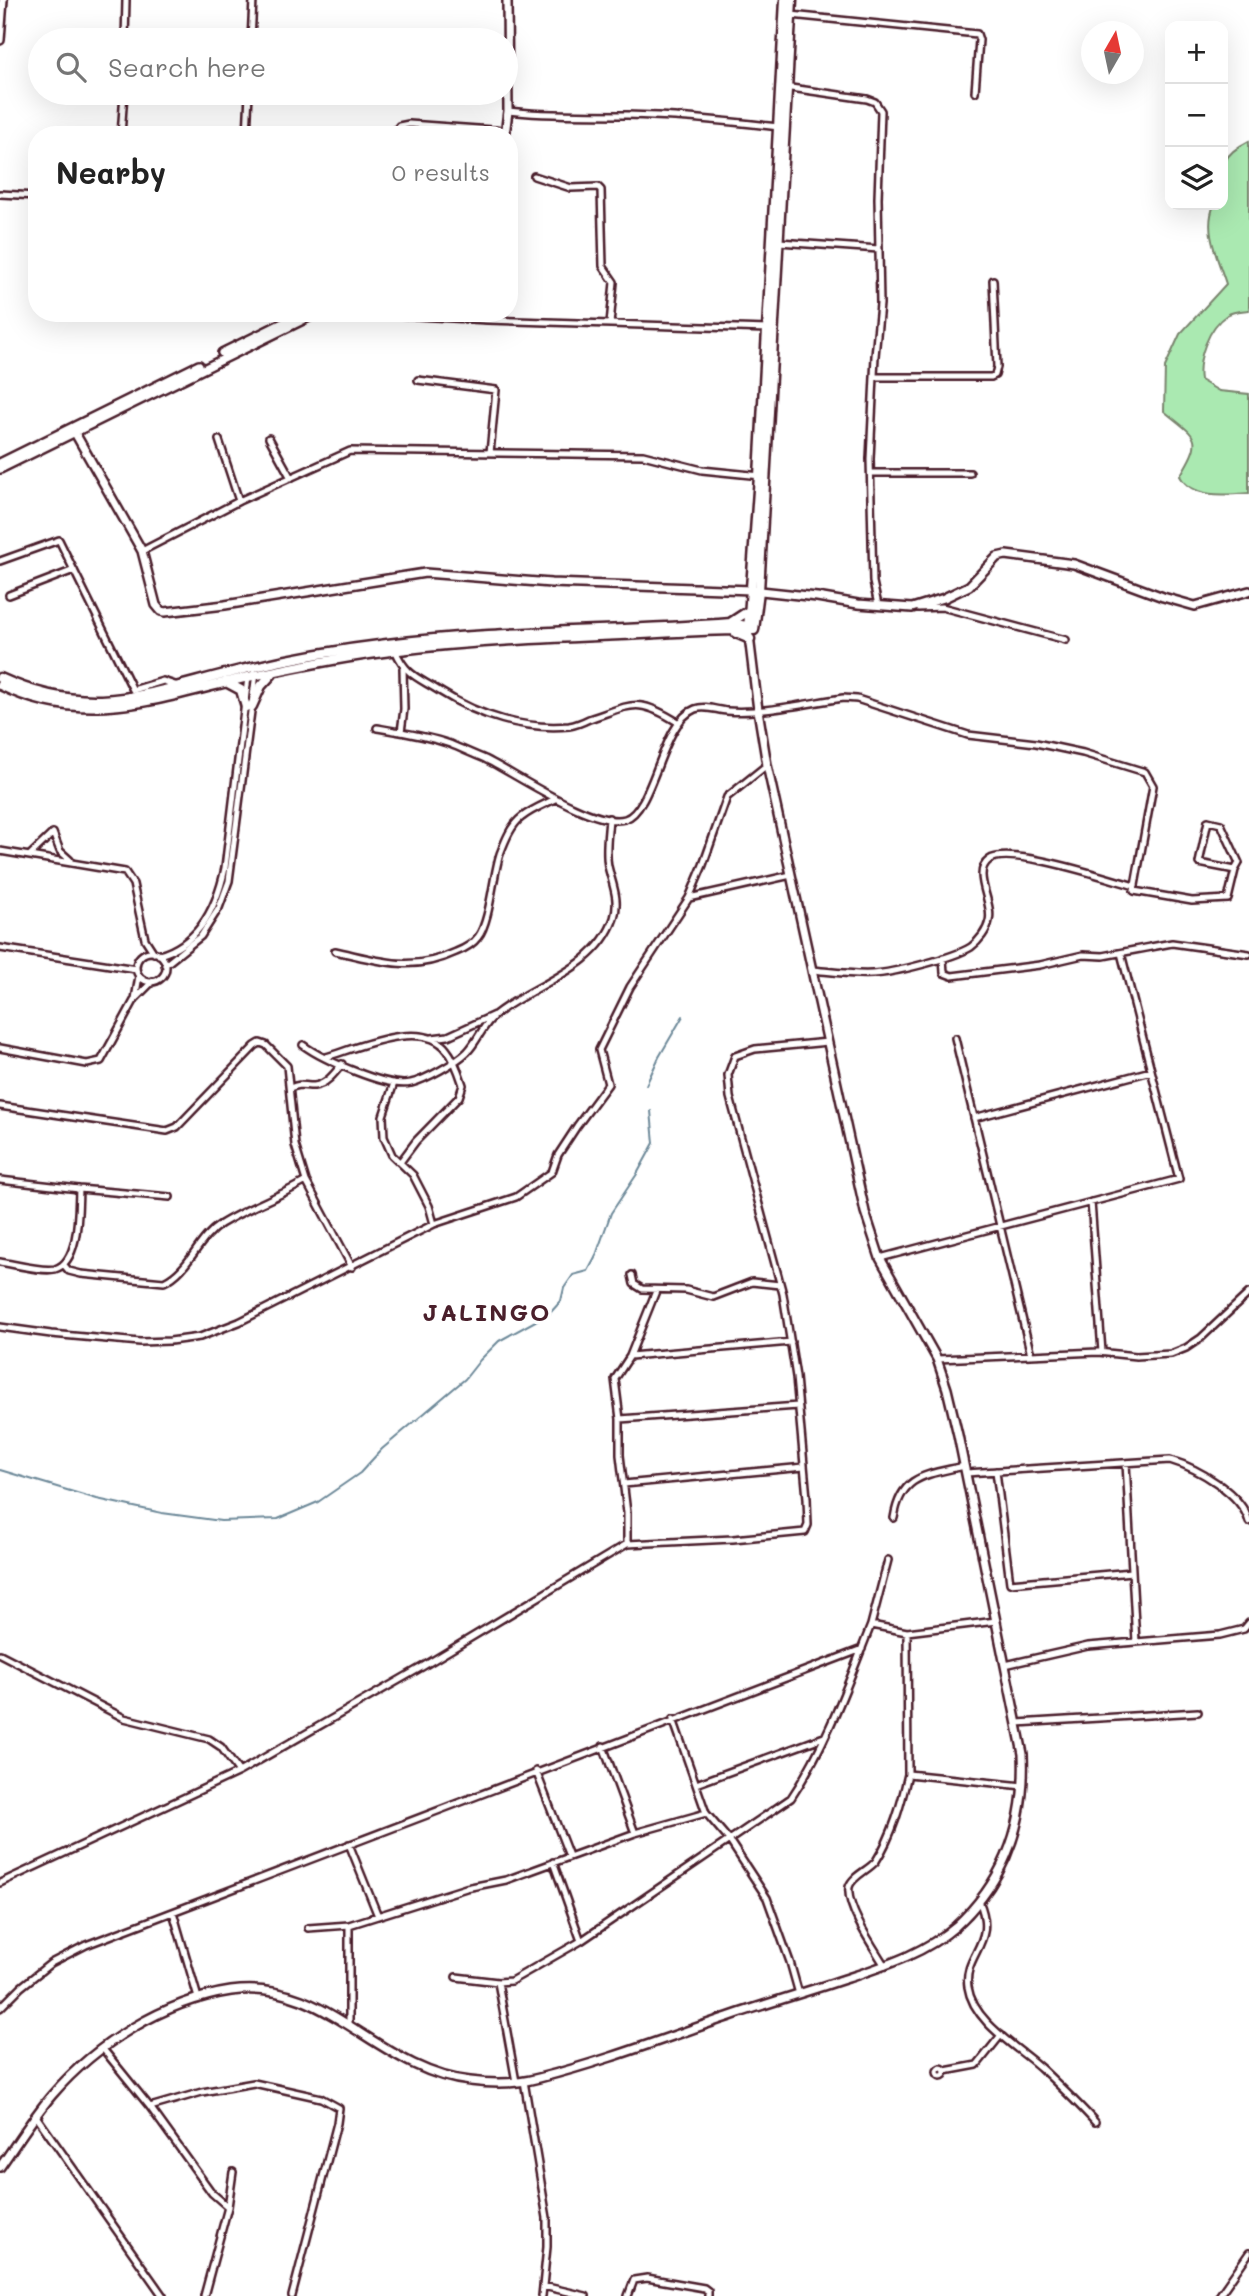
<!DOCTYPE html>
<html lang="en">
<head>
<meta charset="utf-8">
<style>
  body { margin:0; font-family:Mali,sans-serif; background:#f6f6f6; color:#222 }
  .controls { position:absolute; right:21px; top:21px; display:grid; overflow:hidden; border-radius:14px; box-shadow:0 7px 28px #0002 }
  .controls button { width:63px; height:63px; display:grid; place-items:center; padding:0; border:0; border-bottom:2px solid #e0e0e0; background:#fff; color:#222; font:35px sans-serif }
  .compass { position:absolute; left:1081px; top:21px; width:63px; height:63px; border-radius:50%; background:#fff; box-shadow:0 7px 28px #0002; rotate:9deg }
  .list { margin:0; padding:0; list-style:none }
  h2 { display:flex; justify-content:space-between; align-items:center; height:91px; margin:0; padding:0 28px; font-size:30px }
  h2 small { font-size:23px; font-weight:400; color:#767676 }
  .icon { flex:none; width:38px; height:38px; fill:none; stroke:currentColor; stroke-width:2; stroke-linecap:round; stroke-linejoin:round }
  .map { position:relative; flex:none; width:1249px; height:2296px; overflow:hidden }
  .search { position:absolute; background:#fff; box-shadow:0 7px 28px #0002; left:28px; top:28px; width:490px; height:77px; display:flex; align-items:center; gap:18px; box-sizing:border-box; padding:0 24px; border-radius:38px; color:#767676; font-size:26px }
  .panel { position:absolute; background:#fff; box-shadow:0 7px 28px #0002; left:28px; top:126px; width:490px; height:196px; border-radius:28px }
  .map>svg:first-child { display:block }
  .green { fill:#aae9b1; stroke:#7a846e; stroke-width:2 }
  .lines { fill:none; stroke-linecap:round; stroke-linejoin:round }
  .stream { stroke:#6d8999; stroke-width:2 }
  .street-casing { stroke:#4a1f2b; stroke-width:10 }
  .secondary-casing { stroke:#4a1f2b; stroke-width:12 }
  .primary-casing { stroke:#4a1f2b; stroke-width:13 }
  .street { stroke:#fff; stroke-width:5 }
  .secondary { stroke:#fff; stroke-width:7 }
  .primary { stroke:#fff; stroke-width:8 }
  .labels { text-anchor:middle; stroke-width:7; stroke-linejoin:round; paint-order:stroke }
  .district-label { font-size:24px; font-weight:bold; letter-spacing:2px; fill:#4a1f2b; stroke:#fff }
</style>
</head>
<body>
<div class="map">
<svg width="1249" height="2296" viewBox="0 0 1249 2296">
  <rect width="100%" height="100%" fill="#fff"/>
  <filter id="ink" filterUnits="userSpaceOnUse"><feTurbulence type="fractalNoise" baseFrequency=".0143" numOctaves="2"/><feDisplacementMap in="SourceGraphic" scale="14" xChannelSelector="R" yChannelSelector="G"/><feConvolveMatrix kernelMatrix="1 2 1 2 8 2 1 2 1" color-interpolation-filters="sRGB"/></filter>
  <g filter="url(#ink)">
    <!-- green -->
    <path class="green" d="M 1249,141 L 1249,310 C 1242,311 1233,311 1227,315 C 1208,327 1197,360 1200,380 L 1219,391 L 1249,394 L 1249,493 C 1227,495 1192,499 1180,476 C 1205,435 1196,438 1164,411 L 1165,367 L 1180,334 L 1226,284 C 1218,258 1203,231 1214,205 L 1223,205 C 1223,171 1215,158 1249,141 Z"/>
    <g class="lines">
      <!-- stream -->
      <path class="stream" d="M 646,1085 L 659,1057 L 683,1016
        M 0,1470 L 97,1499 L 162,1513 L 221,1521 L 278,1519 L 318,1502 L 360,1473 L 382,1449 L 465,1379 L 480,1360 L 499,1341 L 550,1313 L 561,1301 L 564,1288 L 573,1275 L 588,1271 L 595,1258 L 611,1213 L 637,1174 L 654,1143 L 651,1111"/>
      <!-- street casing -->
      <g class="street-casing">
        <path id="street" d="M 791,15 L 977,34 L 979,40 L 975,92
          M 125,40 L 126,0
          M 251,40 L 253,0
          M 784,87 L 867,99 L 875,102 L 881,111 L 878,198 L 880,304 L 875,356 L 870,459 L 873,582 L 878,605
          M 508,111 C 548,116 587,114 627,115 C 678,116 728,121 779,127
          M 121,135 L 124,93
          M 247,135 L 249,93
          M 393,135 L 399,126 L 409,124 L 506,131
          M 534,176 L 571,188 L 598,187 L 601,190 L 603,266 L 614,282 L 610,324
          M 0,194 L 37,196
          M 779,242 L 879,249
          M 366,313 L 487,320 L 768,329
          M 874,377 L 991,377 L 995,375 L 997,367 L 993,280
          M 418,380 L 496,390 L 490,453
          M 269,438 L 291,478
          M 219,440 L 239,501
          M 871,473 L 970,473
          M 142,551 L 239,501 L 350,451 L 643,455 L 702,470 L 761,476
          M 0,561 L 59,540 L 133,690 L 163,681 L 178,686
          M 9,595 L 74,570
          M 918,608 L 942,607 L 1066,640
          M 395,650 C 407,677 418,677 441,692 C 479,716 524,730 569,726 C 576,725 583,722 589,719 C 632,705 637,696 679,723
          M 377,728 C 401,732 427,736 450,744 C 462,749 473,754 485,759 C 514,773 594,828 625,819 C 654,810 661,722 695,709 C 705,705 716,710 727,711 C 761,714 808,703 843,698 L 857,699 L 968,735 L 1036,743 L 1083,753 L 1145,772 L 1153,786 L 1134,891 L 1192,901 L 1228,899 L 1235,870 L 1199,863 L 1208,821 L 1221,824 L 1239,863 L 1235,870
          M 401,732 L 404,709 L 403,668
          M 53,833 L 60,851 L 70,860
          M 0,851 L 125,872 L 133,884 L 145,939 L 154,953
          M 30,855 L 53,833
          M 689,898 L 791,875
          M 0,948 L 136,969
          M 335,951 C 381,961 411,973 456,952 C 464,949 473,944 478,937 C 490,922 493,875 500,854 C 505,841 511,825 522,817 C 532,809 545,804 555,799
          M136 967a15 15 0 1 1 30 0a15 15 0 1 1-30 0Z
          M 159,955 C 199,944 217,906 225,868 L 248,677
          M 943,958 L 944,973 L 952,976 L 1040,965 L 1083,955 L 1103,956 L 1172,943 L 1249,954
          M 165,965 L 201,936 L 219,908 L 229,881 L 256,673
          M 813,970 C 833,972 853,975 872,974 C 894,973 953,958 971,947 C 979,941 987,931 989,921 C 994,903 971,873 989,860 C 1009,845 1109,879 1135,886
          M 135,999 L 139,976
          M 432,1038 L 448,1036 L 494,1015
          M 955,1038 L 1031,1355
          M 303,1045 C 322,1059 388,1089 411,1083 C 425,1080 457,1062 467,1052 C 478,1041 483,1024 496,1014 C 534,984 597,969 614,918 C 620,899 612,884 608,866 C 605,851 608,834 609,818
          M 0,1048 L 87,1064 L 101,1061 L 135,999 L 153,981
          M 326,1057 C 357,1048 423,1018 447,1050 C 455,1060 459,1073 463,1085 L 459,1097 L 416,1141 L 401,1161
          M 394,1083 L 383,1116 L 384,1137 L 392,1155 L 413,1175 L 429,1206 L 434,1224
          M 290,1088 C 302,1083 302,1086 314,1086 C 326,1085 335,1073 342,1064
          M 0,1106 L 167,1131 L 177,1127 L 255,1046 L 260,1043 L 266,1045 L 287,1066 L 295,1145 L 306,1181 L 352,1267
          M 974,1118 L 1151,1071
          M 0,1180 L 79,1189 C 78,1210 80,1262 55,1269 C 42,1272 14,1264 0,1262
          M 79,1189 L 170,1197
          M 1091,1202 L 1102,1352
          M 880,1258 L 1179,1179 L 1121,953
          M 64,1265 L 69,1271 L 81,1274 L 164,1282 C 190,1270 197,1239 221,1224 C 248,1207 279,1197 306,1181
          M 632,1275 L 634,1284 L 642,1289 L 686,1290 L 713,1297 L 752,1282 L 780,1285
          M 0,1327 L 51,1334 L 140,1342 L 170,1341 L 200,1337 L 239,1322 L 434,1224 L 516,1197 L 552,1172 L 558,1155 L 577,1126 L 608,1084 L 599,1050 L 630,987 L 689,898 L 703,865 L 727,797 L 767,765
          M 630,1356 L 791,1342
          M 937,1359 L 1098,1352 L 1136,1356 L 1171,1354 L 1186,1348 L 1201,1338 L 1249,1293
          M 620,1419 L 798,1406
          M 1126,1463 L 1136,1642
          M 996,1471 L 1010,1583 L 1132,1572
          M 966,1473 L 1170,1460 C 1197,1468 1242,1493 1249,1522
          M 624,1484 L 804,1467
          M 894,1518 C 901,1474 927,1475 964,1466
          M 627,1544 L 627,1513 L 620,1455 L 620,1419 L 615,1379 L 630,1356 L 656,1291
          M 871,1625 L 888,1560
          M 0,1654 L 124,1718 L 209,1739 L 221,1747 L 239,1772
          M 1005,1665 L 1088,1646 L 1220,1635 L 1244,1629 L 1249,1623
          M 673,1719 L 706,1813 L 729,1840 L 767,1898 L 790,1962 L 799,1994
          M 1017,1723 L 1198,1712
          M 603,1746 L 635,1833
          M 536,1771 L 569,1856
          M 908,1774 L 1023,1786
          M 696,1784 L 824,1737
          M 349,1844 L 378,1916
          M 553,1862 L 581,1941
          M 0,1883 L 239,1772 L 422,1667 L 627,1544 L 733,1539 L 805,1532 L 808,1525 L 807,1498 L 796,1377 L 783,1294 L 730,1097 L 728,1075 L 735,1056 L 755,1049 L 828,1042
          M 979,1901 C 998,1944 963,1953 968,1987 C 973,2022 1018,2047 1042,2069 C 1060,2086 1078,2103 1095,2122
          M 173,1912 L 198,1998
          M 308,1928 L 349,1925 L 466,1888 L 506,1880 L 635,1833 L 706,1813
          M 885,1966 C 874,1948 846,1908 849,1887 C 852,1876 869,1870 876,1861 C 893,1834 901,1805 908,1774 L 907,1632
          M 456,1977 L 498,1982 L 511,1981 L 581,1941 L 791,1798 C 826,1746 848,1683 871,1625 L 907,1632 L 996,1621
          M 498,1982 L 516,2082
          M 0,2008 L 21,1987 L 51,1963 L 86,1945 L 862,1649
          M 349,2025 L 349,1925
          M 103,2049 L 150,2107 L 212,2193 L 228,2207
          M937 2072a4 4 0 1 1 8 0a4 4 0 1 1-8 0Z
          M 945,2071 L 977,2065 L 1001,2035
          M 524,2081 L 547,2218 L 547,2247 L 542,2296
          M 150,2107 L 202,2092 L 254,2083 L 321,2098 L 339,2108 L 337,2123 L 292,2296
          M 36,2116 L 163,2296
          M 543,2286 L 586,2296
          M 204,2296 L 228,2207 L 233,2172
          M 628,2296 L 634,2280 L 647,2278 L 704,2288 L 708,2291 L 708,2296
          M 1219,2296 L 1249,2253"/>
      </g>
      <!-- secondary casing -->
      <g class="secondary-casing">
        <path id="secondary" d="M 0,40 L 3,0
          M 505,135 L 508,111 L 507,0
          M 222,353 L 303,313
          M 75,433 L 142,551 L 156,605 L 161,611 L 165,612 L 225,605 L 425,573 L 551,583 L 752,590 L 817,597 L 858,604 L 912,608 L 944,598 L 969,586 L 997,557 L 1006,555 L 1074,564 L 1163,597 L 1195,606 L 1249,591
          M 0,463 L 199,365
          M 0,469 L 317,313
          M 0,2167 C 17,2143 33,2117 52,2095 C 96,2044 164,2001 231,1991 C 326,1977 378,2071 470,2081 C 492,2084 517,2084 539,2078 C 607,2061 673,2035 739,2013 C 775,2001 812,1990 848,1978 C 887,1965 925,1953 956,1926 C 1006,1880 1026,1820 1023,1754 L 958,1435 L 947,1389 L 937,1359 L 880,1258 L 865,1212 L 767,765 L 758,710 L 749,636"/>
      </g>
      <!-- primary casing -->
      <g class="primary-casing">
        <path id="primary" d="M 730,623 L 750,610
          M 748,630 L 759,476 L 785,0
          M 736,633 L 750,639
          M 0,678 C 92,720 146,693 237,671 C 286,659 337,650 387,644 C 501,630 616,632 731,623 L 746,626
          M 226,682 L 241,690 L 246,707
          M 0,685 C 86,728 162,697 248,677 C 298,666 348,656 399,650 C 473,641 547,638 621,635 C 665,633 710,629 754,630 L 759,591 L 792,0
          M 252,706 L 261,686 L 272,674"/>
      </g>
      <!-- street -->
      <use href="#street" class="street"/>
      <!-- secondary -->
      <use href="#secondary" class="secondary"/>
      <!-- primary -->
      <use href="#primary" class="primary"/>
    </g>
  </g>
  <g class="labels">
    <!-- district labels -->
    <g class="district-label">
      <text x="487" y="1321">JALINGO</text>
    </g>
  </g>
</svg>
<div class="controls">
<button>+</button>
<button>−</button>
<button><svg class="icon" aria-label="layers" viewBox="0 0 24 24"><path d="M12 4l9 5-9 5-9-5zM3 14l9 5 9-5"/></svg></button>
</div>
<svg class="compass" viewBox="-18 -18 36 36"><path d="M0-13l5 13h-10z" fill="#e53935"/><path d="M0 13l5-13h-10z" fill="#767676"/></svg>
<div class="search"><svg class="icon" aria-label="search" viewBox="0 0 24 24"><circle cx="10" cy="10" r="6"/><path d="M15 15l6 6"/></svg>Search here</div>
<section class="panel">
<h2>Nearby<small>0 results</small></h2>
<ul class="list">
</ul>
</section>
</div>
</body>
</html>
